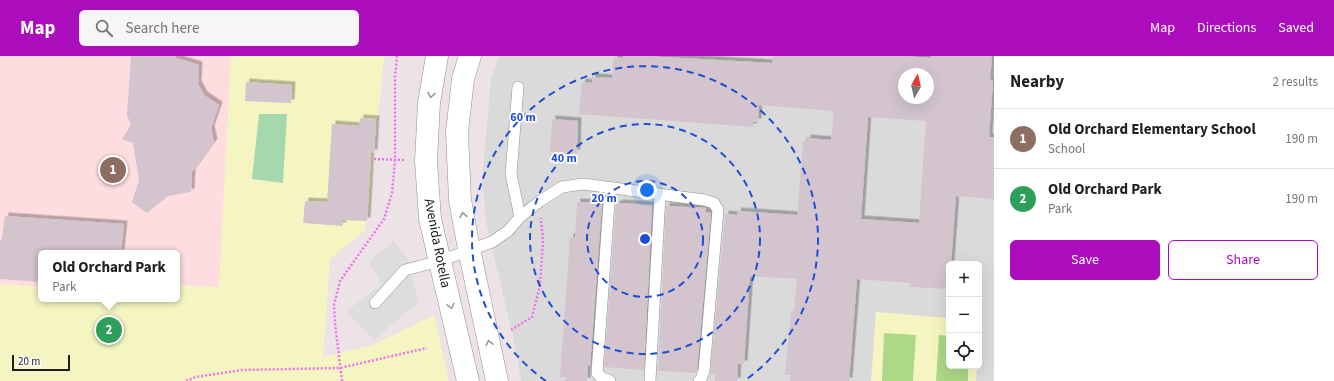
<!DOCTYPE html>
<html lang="en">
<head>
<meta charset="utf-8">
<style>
  body { margin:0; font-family:"Source Sans 3",sans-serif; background:#f6f6f6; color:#202124 }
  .controls { position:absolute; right:12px; bottom:12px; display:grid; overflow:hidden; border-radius:6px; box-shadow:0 4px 16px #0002 }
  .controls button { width:36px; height:36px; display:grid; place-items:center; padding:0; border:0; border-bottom:1px solid #e0e0e0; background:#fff; color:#202124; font:20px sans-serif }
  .compass { position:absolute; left:898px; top:12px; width:36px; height:36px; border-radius:50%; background:#fff; box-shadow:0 4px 16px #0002; rotate:8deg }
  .scale { position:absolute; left:12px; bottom:10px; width:58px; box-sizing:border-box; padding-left:4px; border:2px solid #1d1d1d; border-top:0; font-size:11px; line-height:14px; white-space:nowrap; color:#1d1d1d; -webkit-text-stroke:3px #fff; paint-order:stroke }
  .you { position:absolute; left:647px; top:134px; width:14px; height:14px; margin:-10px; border:3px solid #fff; border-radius:50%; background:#1a73e8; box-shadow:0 0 0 6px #1a73e833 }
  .badge { display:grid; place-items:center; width:26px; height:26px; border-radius:50%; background:#ac0dbc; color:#fff; font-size:13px; font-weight:700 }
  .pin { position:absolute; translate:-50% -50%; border:2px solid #fff; box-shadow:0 1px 4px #0006 }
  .popup { position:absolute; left:38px; top:194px; width:142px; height:52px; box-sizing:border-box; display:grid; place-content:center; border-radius:6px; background:#fff; filter:drop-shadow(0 1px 3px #0005); font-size:13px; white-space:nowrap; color:#757577 }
  .popup b { font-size:15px; color:#202124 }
  .popup::after { content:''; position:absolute; left:50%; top:100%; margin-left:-8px; border:8px solid transparent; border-top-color:#fff }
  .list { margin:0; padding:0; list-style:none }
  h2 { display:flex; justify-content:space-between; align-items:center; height:52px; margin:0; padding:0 16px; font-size:17px }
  h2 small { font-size:13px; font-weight:400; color:#757577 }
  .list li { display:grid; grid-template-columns:26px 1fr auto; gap:12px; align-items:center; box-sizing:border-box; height:60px; padding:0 16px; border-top:1px solid #e0e0e0 }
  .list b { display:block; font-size:15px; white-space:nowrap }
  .list p { margin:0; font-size:13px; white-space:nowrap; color:#757577 }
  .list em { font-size:13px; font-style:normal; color:#757577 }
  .actions { display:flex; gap:8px; padding:12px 16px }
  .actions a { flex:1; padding:9px 0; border:1px solid #ac0dbc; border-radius:6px; text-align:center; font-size:14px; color:#ac0dbc }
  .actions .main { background:#ac0dbc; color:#fff }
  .icon { flex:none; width:22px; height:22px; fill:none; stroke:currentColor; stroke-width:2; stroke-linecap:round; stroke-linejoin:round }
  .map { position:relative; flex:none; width:994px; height:325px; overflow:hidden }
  header { display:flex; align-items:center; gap:24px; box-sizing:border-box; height:56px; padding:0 20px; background:#ac0dbc; color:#fff }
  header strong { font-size:19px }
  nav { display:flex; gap:22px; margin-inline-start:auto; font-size:14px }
  .search { width:280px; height:36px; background:#f6f6f6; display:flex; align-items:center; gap:10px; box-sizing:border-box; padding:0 14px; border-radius:6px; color:#757577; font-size:15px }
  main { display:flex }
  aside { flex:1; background:#fff }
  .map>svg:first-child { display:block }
  .residential { fill:#dbdadb; fill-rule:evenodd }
  .education { fill:#fddde0 }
  .park { fill:#f5f5c2 }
  .pitch { fill:#add886 }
  .parking { fill:#ddd }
  .water { fill:#a6d8ad }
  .building { fill:#d3c4ce; fill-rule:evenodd; filter:url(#shadow) }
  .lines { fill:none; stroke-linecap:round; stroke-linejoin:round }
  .lane-casing { stroke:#919191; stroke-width:12 }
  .street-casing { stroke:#919191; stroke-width:23 }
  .path { stroke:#f071ef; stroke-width:2.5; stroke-dasharray:2 2; stroke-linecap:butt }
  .lane { stroke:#fff; stroke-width:11 }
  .street { stroke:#fff; stroke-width:22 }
  .oneway { stroke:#999 }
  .ring { fill:none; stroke:#1d4ed8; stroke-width:2; stroke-dasharray:7 5 }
  .labels { text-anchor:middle; stroke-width:3.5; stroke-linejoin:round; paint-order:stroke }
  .street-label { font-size:14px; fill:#1d1d1d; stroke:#fff }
  .centre { fill:#1d4ed8; stroke:#fff; stroke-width:2 }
  .ring-label { font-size:12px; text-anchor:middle; font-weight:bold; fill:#1d4ed8; stroke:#fff; stroke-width:3.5; stroke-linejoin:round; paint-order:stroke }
</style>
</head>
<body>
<header>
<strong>Map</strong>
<div class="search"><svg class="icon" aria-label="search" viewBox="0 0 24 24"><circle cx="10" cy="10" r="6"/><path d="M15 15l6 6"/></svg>Search here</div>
<nav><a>Map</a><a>Directions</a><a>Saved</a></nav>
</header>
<main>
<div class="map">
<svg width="994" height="325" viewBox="0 0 994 325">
  <defs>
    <filter id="shadow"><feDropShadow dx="3.5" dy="-3.5" stdDeviation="0" flood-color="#0004"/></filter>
  </defs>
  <rect width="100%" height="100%" fill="#ede3e7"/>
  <!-- residential -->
  <path class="residential" d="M 499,0 L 994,0 L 994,325 L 521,325 L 516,294 L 486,166 L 482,122 L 491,24 ZM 904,18 L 928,18 L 928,42 L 904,42 ZM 949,208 L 979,208 L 979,310 L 949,310 Z"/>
  <!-- education -->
  <path class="education" d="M 0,0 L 231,0 L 219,231 L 177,229 L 177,197 L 41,197 L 41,231 L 0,228 Z"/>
  <!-- park -->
  <path class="park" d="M 231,0 L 384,0 L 369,155 L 364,175 L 330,203 L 323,301 L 373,289 L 434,259 L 449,325 L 0,325 L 0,228 L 41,231 L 41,243 L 177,243 L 177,229 L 219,231 Z
    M 876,256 L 949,262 L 949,310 L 977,310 L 976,325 L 871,325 Z"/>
  <!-- pitch -->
  <path class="pitch" d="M 884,277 L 916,279 L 913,325 L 882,325 Z
    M 939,279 L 949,280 L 949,310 L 968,310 L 968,325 L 936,325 Z"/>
  <!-- parking -->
  <path class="parking" d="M 393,185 L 408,202 L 418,247 L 374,284 L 345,256 L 382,228 L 369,206 Z"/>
  <!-- water -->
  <path class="water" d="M 259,58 L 287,58 L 283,127 L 252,123 Z"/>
  <!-- building -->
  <path class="building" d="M 131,0 L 175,0 L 176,2 L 199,9 L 198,28 L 204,39 L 219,49 L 211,73 L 214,86 L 192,116 L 191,136 L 168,140 L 147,157 L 132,146 L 139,124 L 133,87 L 122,83 L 131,69 L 127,59 Z
    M 623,0 L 644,0 L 772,7 L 773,0 L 902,0 L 931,2 L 931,0 L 992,0 L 990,24 L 993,24 L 989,81 L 994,81 L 994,143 L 956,140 L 951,208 L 949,208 L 949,233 L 910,231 L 910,227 L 857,223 L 849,325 L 790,325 L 791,319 L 785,319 L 791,255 L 794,255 L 797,223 L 750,220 L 744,308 L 738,308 L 737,325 L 715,325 L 715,319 L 710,318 L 725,158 L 737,159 L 738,155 L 797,159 L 803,85 L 807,85 L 807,82 L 831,84 L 834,55 L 759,49 L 758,66 L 753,66 L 753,71 L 579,58 L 582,26 L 592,27 L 592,21 L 612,22 L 614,1 L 623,2 ZM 904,18 L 928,18 L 928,42 L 904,42 ZM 868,61 L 926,65 L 919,167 L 861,163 Z
    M 246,26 L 292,29 L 291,47 L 245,45 Z
    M 360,62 L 376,63 L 374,97 L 371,97 L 367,165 L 343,164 L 343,170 L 303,167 L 305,145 L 327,146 L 332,68 L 359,70 Z
    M 552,63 L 578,65 L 577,97 L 550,96 Z
    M 577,146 L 602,147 L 590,310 L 588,310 L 587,325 L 565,325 L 566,321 L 560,321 L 570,181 L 575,181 Z
    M 619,147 L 652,149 L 644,314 L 604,311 L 616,148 L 619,148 Z
    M 666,150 L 706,152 L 706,156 L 711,157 L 697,313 L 696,317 L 658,315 Z
    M 5,160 L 124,168 L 121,197 L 41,197 L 41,226 L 0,223 L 0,184 L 2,183 Z"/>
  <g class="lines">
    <!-- lane casing -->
    <g class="lane-casing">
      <path id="lane" d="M 518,31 L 511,118 L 520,161
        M 375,247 L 405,214 L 440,205 L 492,186 L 508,175 L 520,161 L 540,145 L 562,131 L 583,128 L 704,144 L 714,147 L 718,154 L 704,315 L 701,323 L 699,325
        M 610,325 L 602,322 L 597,317 L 610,132
        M 650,325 L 660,138"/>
    </g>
    <!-- street casing -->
    <g class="street-casing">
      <path id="street" d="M 437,0 L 429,47 L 426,105 L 430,163 L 468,325
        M 470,0 L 463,23 L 457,76 L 460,144 L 469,193 L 497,325"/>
    </g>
    <!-- path -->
    <path class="path" d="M 374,103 L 405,104
      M 511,274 L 532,261 L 540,230 L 543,185 L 541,162
      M 186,325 L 196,321 L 242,314 L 340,312 L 427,292
      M 342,325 L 335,267 L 334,249 L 340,225 L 384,163 L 392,137 L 395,104 L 395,21 L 397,0"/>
    <!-- lane -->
    <use href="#lane" class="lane"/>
    <!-- street -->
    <use href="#street" class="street"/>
  </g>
  <!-- one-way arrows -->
  <defs><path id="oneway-chevron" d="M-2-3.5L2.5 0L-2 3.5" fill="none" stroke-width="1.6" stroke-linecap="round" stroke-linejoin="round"/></defs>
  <g class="oneway">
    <use href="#oneway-chevron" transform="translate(431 39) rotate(99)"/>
    <use href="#oneway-chevron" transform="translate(463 159) rotate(-100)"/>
    <use href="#oneway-chevron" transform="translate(451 250) rotate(77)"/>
    <use href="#oneway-chevron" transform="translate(489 287) rotate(-102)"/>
  </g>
  <!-- distance rings -->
  <g class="ring">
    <circle cx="645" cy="183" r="58"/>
    <circle cx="645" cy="183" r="115"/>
    <path d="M546 325A173 173 0 1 1 744 325"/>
  </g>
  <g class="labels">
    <!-- street labels -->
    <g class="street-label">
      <text transform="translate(438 187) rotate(79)" y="5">Avenida Rotella</text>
    </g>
  </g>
  <circle cx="645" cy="183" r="6" class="centre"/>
  <g class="ring-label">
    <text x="523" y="65">60 m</text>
    <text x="564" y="106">40 m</text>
    <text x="604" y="146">20 m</text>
  </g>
</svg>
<div class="controls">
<button>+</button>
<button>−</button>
<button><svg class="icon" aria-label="locate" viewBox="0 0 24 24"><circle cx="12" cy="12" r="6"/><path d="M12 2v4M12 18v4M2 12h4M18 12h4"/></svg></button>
</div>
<svg class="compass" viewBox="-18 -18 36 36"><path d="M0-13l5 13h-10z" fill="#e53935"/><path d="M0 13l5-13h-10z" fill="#757577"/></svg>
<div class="scale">20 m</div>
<div class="you"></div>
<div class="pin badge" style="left:113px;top:114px;background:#8d6e63">1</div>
<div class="pin badge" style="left:109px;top:274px;background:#2e9e5b">2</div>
<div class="popup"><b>Old Orchard Park</b>Park</div>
</div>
<aside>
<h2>Nearby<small>2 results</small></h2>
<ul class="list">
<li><span class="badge" style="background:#8d6e63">1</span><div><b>Old Orchard Elementary School</b><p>School</p></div><em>190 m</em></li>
<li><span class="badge" style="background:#2e9e5b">2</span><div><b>Old Orchard Park</b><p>Park</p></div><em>190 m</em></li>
</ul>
<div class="actions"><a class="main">Save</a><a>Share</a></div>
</aside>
</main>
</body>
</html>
